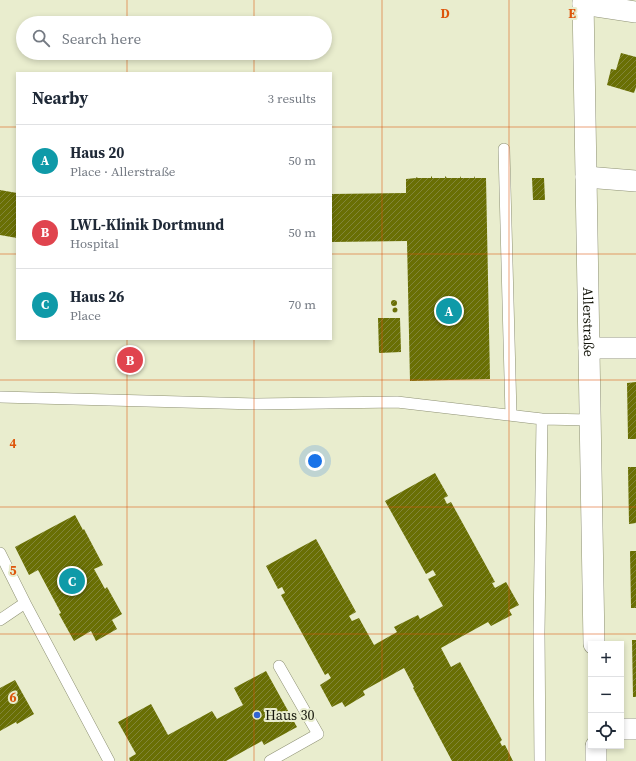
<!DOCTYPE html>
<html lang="en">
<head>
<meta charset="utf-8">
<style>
  body { margin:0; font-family:"Source Serif 4",serif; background:#f6f6f7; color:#1f2937 }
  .controls { position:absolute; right:12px; bottom:12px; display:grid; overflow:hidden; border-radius:0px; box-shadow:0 2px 6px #0003 }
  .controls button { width:36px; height:36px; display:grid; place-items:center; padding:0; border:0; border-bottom:1px solid #e0e1e3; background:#fff; color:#1f2937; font:20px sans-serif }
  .you { position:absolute; left:315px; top:461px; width:14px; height:14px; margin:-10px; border:3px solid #fff; border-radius:50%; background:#1a73e8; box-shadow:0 0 0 6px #1a73e833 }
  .badge { display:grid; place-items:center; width:26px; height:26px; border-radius:50%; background:#d93025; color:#fff; font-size:13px; font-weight:700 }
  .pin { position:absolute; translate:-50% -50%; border:2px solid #fff; box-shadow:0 1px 4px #0006 }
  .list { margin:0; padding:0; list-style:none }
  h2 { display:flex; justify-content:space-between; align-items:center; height:52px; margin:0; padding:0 16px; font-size:17px }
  h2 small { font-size:13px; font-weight:400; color:#747a83 }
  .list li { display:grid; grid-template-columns:26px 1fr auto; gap:12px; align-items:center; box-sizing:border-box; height:72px; padding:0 16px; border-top:1px solid #e0e1e3 }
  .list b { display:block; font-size:15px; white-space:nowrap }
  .list p { margin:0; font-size:13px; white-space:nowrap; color:#747a83 }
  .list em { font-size:13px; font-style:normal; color:#747a83 }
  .icon { flex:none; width:22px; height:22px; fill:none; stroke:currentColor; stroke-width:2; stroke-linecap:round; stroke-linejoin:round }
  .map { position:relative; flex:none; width:636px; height:761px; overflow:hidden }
  .search { position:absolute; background:#fff; box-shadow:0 2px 6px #0003; left:16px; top:16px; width:316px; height:44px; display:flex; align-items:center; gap:10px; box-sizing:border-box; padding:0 14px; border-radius:22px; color:#747a83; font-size:15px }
  .panel { position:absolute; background:#fff; box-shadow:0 2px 6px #0003; left:16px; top:72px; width:316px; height:268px; border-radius:0px }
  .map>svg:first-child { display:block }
  .building { fill:url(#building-hatch) }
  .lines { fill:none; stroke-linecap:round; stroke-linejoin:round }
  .lane-casing { stroke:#8e9174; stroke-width:12 }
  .street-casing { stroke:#8e9174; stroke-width:22 }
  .lane { stroke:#fff; stroke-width:11 }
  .street { stroke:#fff; stroke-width:21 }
  .grid { fill:none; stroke:#dd560c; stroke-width:1; stroke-opacity:0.55 }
  .poi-dot { fill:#3164d3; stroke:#e9edce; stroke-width:1.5 }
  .labels { text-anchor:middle; stroke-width:4; stroke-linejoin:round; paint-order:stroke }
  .street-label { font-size:14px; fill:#15160b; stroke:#e9edce }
  .poi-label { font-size:14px; fill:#15160b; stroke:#e9edce; text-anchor:start }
  .grid-label { font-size:13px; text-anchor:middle; font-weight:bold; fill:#dd560c; stroke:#e9edce; stroke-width:4; stroke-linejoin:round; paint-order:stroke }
</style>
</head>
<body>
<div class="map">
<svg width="636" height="761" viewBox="0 0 636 761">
  <defs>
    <pattern id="building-hatch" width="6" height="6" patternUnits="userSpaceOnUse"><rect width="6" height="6" fill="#696f04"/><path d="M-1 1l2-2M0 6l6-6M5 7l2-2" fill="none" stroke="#818539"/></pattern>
  </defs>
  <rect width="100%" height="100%" fill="#e9edce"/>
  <!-- building -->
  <path class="building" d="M 621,53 L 636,57 L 636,87 L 634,93 L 607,85 L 611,69 L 616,70 Z
    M 432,176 L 432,178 L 445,178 L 445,176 L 447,178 L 460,178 L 460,176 L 461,178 L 474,178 L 474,176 L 475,178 L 486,178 L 490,379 L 410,381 L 407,241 L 331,242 L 331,194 L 406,193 L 406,179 L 416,178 L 416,177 L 418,178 L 431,178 L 431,177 Z
    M 532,178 L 544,178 L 545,200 L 533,200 Z
    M 0,190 L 17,193 L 17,238 L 0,235 Z
    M391 303a3 3 0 1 1 6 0a3 3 0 1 1-6 0Z
    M392.5 310a2.5 2.5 0 1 1 5 0a2.5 2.5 0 1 1-5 0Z
    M 378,318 L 400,318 L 401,352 L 379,353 Z
    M 636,382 L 636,439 L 628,439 L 627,383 Z
    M 628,467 L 636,467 L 636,523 L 629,524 Z
    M 435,473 L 448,496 L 444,498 L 447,504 L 451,502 L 495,582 L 492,583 L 495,588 L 506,582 L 519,605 L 509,610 L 512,615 L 491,626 L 488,622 L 441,648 L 451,667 L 460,662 L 502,740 L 500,742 L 502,746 L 505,745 L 513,761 L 452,761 L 413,688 L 414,687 L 404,668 L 363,691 L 365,695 L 345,707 L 342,702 L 332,707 L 320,685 L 331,678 L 328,673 L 325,675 L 281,595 L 285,593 L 282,587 L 278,589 L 266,566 L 316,539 L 356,612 L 349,616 L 352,621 L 359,618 L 374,645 L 397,632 L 394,627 L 418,615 L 420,619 L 443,606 L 428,579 L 436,575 L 433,570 L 426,574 L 385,501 Z
    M 75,515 L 83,530 L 84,529 L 103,565 L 94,569 L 105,589 L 107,587 L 122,614 L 112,620 L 117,629 L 96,641 L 91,631 L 74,641 L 59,614 L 61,613 L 38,570 L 29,575 L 15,547 Z
    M 630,551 L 636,551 L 636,608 L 631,608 Z
    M 632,640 L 636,640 L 636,697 L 633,697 Z
    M 266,671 L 297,727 L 264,745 L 262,741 L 226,761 L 130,761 L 129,758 L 136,754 L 118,722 L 151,704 L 168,735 L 212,711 L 217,719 L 243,705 L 234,688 Z
    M 15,680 L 34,714 L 17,724 L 16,722 L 0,731 L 0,688 Z"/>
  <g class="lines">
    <!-- lane casing -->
    <g class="lane-casing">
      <path id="lane" d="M 504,149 L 511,415
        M 0,397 L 257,404 L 397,402 L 542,419 L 590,420
        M 0,553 L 25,603
        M 0,620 L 25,603 L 109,761
        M 270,761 L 318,734 L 279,666
        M 540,761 L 539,632 L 542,419"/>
    </g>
    <!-- street casing -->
    <g class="street-casing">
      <g id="street">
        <path id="s1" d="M 583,0 L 594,644"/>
        <path d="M 583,4 L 636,12"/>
        <path d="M 586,177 L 636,181"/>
        <path d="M 589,348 L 636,348"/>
        <path d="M 621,729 L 636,729"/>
        <path d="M 596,746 L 596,761"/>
      </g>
    </g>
    <!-- lane -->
    <use href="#lane" class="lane"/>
    <!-- street -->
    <use href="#street" class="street"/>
  </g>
  <!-- grid -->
  <path class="grid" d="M 127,0 L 127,23M 254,0 L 254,23M 382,0 L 382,761M 509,0 L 509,761M 127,53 L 127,73M 254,53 L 254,73M 0,127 L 17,127M 331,127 L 636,127M 0,254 L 17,254M 331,254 L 636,254M 127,339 L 127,761M 254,339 L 254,761M 0,380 L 636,380M 0,507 L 636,507M 0,634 L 636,634"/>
  <!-- markers -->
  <circle class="poi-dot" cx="257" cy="715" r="4"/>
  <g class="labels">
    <!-- street labels -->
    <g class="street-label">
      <text dy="5" stroke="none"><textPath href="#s1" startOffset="322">Allerstraße</textPath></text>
    </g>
    <!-- poi labels -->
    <g class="poi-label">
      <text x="265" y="720">Haus 30</text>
    </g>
  </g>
  <g class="grid-label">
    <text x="445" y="18">D</text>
    <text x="572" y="18">E</text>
    <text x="13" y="448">4</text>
    <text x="13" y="575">5</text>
    <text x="13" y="702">6</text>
  </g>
</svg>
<div class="controls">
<button>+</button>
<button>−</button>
<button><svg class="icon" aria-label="locate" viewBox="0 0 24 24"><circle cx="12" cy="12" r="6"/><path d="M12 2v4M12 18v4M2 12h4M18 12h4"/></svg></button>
</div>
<div class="you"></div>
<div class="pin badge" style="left:449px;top:311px;background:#0f9aa8">A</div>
<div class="pin badge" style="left:130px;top:360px;background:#e0444e">B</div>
<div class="pin badge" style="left:72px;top:581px;background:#0f9aa8">C</div>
<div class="search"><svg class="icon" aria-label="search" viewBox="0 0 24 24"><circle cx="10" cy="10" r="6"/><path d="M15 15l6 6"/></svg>Search here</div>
<section class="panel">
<h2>Nearby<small>3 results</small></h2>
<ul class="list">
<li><span class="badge" style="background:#0f9aa8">A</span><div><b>Haus 20</b><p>Place · Allerstraße</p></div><em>50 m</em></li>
<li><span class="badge" style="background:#e0444e">B</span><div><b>LWL-Klinik Dortmund</b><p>Hospital</p></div><em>50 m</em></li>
<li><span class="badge" style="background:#0f9aa8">C</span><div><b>Haus 26</b><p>Place</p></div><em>70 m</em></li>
</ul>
</section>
</div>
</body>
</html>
